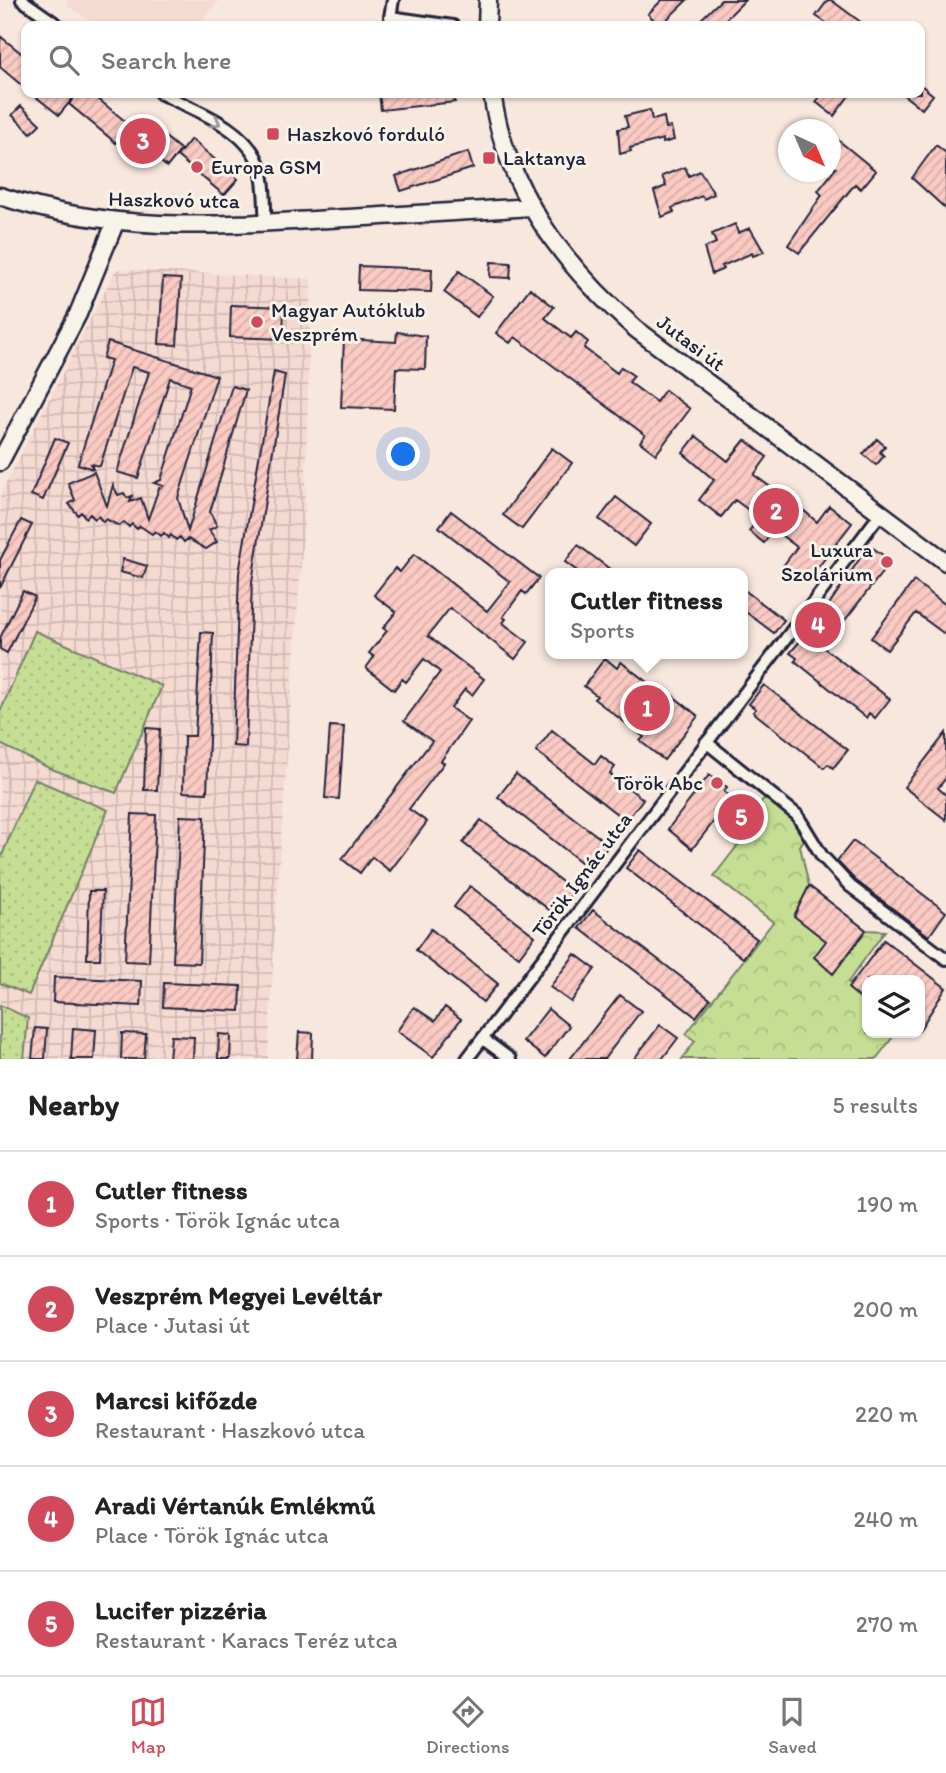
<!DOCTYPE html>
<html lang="en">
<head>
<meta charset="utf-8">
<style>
  body { margin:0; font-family:Itim,sans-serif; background:#f6f6f6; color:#222 }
  .controls { position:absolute; right:21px; bottom:21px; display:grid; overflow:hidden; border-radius:14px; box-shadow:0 2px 5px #0004 }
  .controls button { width:63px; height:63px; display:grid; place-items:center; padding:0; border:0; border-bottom:2px solid #e0e0e0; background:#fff; color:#222; font:35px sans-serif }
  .compass { position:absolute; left:778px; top:119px; width:63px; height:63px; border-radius:50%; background:#fff; box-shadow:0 2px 5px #0004; rotate:136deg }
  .you { position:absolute; left:404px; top:455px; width:24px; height:24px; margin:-18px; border:5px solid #fff; border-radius:50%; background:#1a73e8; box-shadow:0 0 0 10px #1a73e833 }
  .badge { display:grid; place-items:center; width:46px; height:46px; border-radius:50%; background:#d1495b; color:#fff; font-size:23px; font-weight:700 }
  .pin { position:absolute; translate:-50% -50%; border:4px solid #fff; box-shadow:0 2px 7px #0006 }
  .popup { position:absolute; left:545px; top:568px; width:203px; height:91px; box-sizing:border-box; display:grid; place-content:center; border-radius:14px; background:#fff; filter:drop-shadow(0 2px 5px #0005); font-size:23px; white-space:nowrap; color:#767676 }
  .popup b { font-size:26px; color:#222 }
  .popup::after { content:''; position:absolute; left:50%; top:100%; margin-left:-14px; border:14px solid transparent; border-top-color:#fff }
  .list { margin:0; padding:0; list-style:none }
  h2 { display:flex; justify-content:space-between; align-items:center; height:91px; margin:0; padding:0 28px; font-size:30px }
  h2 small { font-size:23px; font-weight:400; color:#767676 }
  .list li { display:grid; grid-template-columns:46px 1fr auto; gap:21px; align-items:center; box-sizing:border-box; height:105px; padding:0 28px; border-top:2px solid #e0e0e0 }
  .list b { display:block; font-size:26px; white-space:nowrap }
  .list p { margin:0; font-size:23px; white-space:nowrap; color:#767676 }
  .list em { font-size:23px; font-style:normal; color:#767676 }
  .icon { flex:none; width:38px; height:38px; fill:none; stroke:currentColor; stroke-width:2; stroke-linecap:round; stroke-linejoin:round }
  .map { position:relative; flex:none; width:946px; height:1059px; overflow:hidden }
  .search { position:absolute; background:#fff; box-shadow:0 2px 5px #0004; left:21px; right:21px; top:21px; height:77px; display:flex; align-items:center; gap:18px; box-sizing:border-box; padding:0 24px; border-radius:14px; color:#767676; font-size:26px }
  .sheet { height:616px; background:#fff }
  nav { display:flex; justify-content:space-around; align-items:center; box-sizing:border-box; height:98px; border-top:2px solid #e0e0e0; background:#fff; font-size:19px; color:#767676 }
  nav a { display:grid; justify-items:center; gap:4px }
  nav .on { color:#d1495b }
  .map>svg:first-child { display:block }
  .built { fill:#f5dad2 }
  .industrial { fill:url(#industrial-grid) }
  .park { fill:url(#park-crowns); stroke:#748068; stroke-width:2 }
  .garden { fill:url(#garden-dots); stroke:#748068; stroke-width:2 }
  .building { fill:url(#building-hatch); stroke:#22223b; stroke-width:2 }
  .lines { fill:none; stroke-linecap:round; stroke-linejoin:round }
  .street-casing { stroke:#22223b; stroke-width:16 }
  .secondary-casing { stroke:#22223b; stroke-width:21 }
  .street { stroke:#f7f3e8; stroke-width:10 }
  .secondary { stroke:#f7f3e8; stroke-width:16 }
  .oneway { stroke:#97959a }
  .poi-dot { fill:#d1495b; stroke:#f7f3e8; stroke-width:2.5 }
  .labels { text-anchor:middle; stroke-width:6; stroke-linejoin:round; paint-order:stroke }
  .poi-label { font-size:21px; fill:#22223b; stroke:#f7f3e8; text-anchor:start }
  .street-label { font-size:21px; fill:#22223b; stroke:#f7f3e8 }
</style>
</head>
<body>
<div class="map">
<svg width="946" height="1059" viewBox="0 0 946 1059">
  <defs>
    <pattern id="industrial-grid" width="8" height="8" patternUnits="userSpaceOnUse" patternTransform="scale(1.75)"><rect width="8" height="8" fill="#f5dad2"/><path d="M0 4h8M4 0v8" fill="none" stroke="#d2bbb5"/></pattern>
    <pattern id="park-crowns" width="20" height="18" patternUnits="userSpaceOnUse" patternTransform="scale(1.75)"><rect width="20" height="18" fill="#c6de94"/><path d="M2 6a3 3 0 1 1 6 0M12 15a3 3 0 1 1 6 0" fill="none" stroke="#aabe80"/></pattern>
    <pattern id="garden-dots" width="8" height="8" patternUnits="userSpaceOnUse" patternTransform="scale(1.75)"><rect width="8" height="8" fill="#c6de94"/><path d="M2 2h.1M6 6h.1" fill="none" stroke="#aabe80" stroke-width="1.8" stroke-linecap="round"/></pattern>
    <pattern id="building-hatch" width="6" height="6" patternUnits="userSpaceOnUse" patternTransform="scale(1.75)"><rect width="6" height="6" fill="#facac3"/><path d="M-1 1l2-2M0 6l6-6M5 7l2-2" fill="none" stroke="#d6ada8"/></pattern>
  </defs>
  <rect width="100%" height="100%" fill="#f8e7dd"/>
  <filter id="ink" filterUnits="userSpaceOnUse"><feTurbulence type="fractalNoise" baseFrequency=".0143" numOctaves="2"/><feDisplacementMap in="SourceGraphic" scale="14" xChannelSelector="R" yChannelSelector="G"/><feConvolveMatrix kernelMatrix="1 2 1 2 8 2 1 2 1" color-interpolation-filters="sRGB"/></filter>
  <g filter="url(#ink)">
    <!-- built -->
    <path class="built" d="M 67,0 L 220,0 L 197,26 L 97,26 L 68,6 Z"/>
    <!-- industrial -->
    <path class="industrial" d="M 116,269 L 311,279 L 305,508 L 275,922 L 268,1059 L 0,1059 L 0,495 Z"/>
    <!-- park -->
    <path class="park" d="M 769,792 L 809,832 L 800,846 L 809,886 L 866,930 L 885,931 L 848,982 L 867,996 L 867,1033 L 896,1033 L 876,1059 L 682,1059 L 695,1041 L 686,1034 L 773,922 L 714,876 L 741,841 L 735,836 Z"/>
    <!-- garden -->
    <path class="garden" d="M 35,631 L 162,686 L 116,793 L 49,768 L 0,744 L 0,712 Z
      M 34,779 L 108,810 L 29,995 L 0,983 L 0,860 Z
      M 0,1005 L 28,1018 L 24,1059 L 0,1059 Z"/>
    <!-- building -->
    <path class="building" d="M 662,0 L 687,0 L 660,26 L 648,14 Z
      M 721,0 L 745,0 L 719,26 L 694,26 Z
      M 828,0 L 831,0 L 866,26 L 831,26 L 816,16 Z
      M 0,36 L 26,57 L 26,89 L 0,67 Z
      M 920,84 L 933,95 L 922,109 L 901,93 L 920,93 Z
      M 31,93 L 69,93 L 74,97 L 59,115 Z
      M 78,93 L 91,93 L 131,126 L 116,143 L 69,104 Z
      M 379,93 L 454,93 L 455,102 L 381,110 Z
      M 823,93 L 851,93 L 834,116 L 816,102 Z
      M 21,106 L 40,124 L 31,133 L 12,115 Z
      M 650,110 L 652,120 L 664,117 L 666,128 L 671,127 L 674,140 L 663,143 L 663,139 L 630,148 L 631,151 L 620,154 L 618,129 L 628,127 L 625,116 Z
      M 141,117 L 181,150 L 167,167 L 127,133 Z
      M 191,139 L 238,179 L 224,195 L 177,156 Z
      M 838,140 L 876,171 L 861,189 L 855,184 L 799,253 L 788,245 L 822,195 L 818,191 L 836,168 L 830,164 L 830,149 Z
      M 936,145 L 946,153 L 946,209 L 912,178 Z
      M 468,152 L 473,168 L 401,191 L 396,176 Z
      M 685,167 L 689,176 L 700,171 L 714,194 L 704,199 L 702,196 L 672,208 L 674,212 L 662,217 L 654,191 L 666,186 L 662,176 Z
      M 735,224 L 738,233 L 750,228 L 764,252 L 753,256 L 752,253 L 722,266 L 724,269 L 712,274 L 704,248 L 716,243 L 712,234 Z
      M 491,262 L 511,263 L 510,278 L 490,277 Z
      M 359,266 L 432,269 L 431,292 L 358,290 Z
      M 459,271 L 493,296 L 477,317 L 444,292 Z
      M 163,278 L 181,279 L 177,345 L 159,344 Z
      M 530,288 L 554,307 L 545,318 L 571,338 L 576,332 L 588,342 L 584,348 L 617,373 L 621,367 L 634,376 L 629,382 L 656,402 L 665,390 L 690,409 L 656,454 L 640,442 L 645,435 L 515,337 L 510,343 L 496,333 Z
      M 231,305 L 284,307 L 283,339 L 230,337 Z
      M 397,332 L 426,336 L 425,369 L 396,368 L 394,409 L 341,407 L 344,339 L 396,342 Z
      M 108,342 L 217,376 L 178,498 L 188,531 L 232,386 L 246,390 L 210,512 L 217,526 L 209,530 L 217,542 L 206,549 L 188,539 L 184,542 L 180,537 L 176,540 L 171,535 L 169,538 L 164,533 L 161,536 L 155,531 L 152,534 L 140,526 L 137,529 L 132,524 L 129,527 L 124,522 L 119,526 L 106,519 L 103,522 L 98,516 L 95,519 L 90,514 L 86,518 L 81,512 L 78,515 L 69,504 L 75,500 L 68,483 L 94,472 L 107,506 L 113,485 L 118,495 L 124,493 L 127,498 L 132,496 L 130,502 L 141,498 L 148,519 L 159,488 L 163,486 L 154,483 L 161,480 L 191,385 L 170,378 L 138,478 L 117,472 L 149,372 L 132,367 L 100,466 L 91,464 L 93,469 L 78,464 L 111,360 L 103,358 Z
      M 274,372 L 285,375 L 252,582 L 246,747 L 233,746 L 239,573 Z
      M 696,436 L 728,461 L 745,440 L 767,457 L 754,475 L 776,491 L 779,489 L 817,522 L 829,506 L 852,523 L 806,583 L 783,566 L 797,547 L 774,530 L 764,543 L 749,531 L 759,518 L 735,500 L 721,517 L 699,500 L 714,480 L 683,453 Z
      M 55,438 L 68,443 L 43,500 L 31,495 Z
      M 877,439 L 885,446 L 880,452 L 884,456 L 876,465 L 863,454 Z
      M 552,448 L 572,463 L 522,529 L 503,515 Z
      M 616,497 L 651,524 L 634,546 L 599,519 Z
      M 451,511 L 539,578 L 526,594 L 522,591 L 503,617 L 506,619 L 503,623 L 528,642 L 515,659 L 450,608 L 428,636 L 484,679 L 472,695 L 465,689 L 451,708 L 469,721 L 441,761 L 444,763 L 409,809 L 427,822 L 390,871 L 372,857 L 360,873 L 342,859 L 432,741 L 404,721 L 440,672 L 424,659 L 406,682 L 402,679 L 394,690 L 366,668 L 374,657 L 369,653 L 387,631 L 383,628 L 396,612 L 374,595 L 395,568 L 400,572 L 414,554 L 487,611 L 510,582 L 439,527 Z
      M 21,520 L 32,525 L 0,588 L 0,560 Z
      M 578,545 L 615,573 L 580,573 L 565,562 Z
      M 869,545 L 891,561 L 845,620 L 828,606 Z
      M 123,559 L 147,566 L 143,578 L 120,572 Z
      M 914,581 L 946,605 L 946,635 L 916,613 L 887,650 L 871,638 Z
      M 743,589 L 784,620 L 774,633 L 743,610 Z
      M 23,591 L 35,597 L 7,653 L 0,649 L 0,638 Z
      M 201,632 L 213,633 L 207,793 L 183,792 L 184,736 L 195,736 Z
      M 806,634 L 890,699 L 875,718 L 869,713 L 866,718 L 795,661 L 797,658 L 790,653 Z
      M 605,658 L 617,668 L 621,662 L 670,700 L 673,696 L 698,716 L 664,760 L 640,741 L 644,737 L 594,699 L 597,696 L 584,686 Z
      M 764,685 L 848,750 L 833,768 L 828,764 L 824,768 L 753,712 L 756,709 L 749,704 Z
      M 330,726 L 344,727 L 339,799 L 325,798 Z
      M 146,728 L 160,729 L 157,790 L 144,790 Z
      M 552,730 L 595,764 L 601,756 L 615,767 L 610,774 L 643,799 L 626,821 L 536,751 Z
      M 946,733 L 946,778 L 938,788 L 946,795 L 946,820 L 904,787 Z
      M 516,774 L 609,845 L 590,869 L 498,797 Z
      M 709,775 L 727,787 L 724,792 L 750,810 L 736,834 L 716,819 L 692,849 L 668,829 Z
      M 132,814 L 156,815 L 149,962 L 125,961 Z
      M 180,816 L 205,817 L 199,963 L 173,962 Z
      M 481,820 L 574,891 L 556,915 L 463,843 Z
      M 853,841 L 946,912 L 929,936 L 855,880 L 837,861 Z
      M 640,850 L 757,939 L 743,958 L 626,868 Z
      M 470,886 L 535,936 L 519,957 L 454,907 Z
      M 809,886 L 866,930 L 833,974 L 814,957 L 826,941 L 794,916 Z
      M 89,891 L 103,891 L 100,959 L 87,959 Z
      M 593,910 L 710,999 L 696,1017 L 579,928 Z
      M 431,929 L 498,984 L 483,1002 L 416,950 Z
      M 884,940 L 946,988 L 920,1029 L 920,980 L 867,980 L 867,1004 L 848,988 Z
      M 575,954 L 595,969 L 571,1002 L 550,987 Z
      M 54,977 L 142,981 L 141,1006 L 53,1002 Z
      M 164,983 L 241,986 L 240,1011 L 163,1007 Z
      M 620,995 L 641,1011 L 604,1059 L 570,1059 Z
      M 414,1007 L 435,1021 L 445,1007 L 461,1019 L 433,1057 L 397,1031 Z
      M 548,1009 L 569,1026 L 545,1058 L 523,1041 Z
      M 660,1025 L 678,1038 L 662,1059 L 634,1059 Z
      M 35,1028 L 47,1029 L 45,1059 L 32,1059 Z
      M 73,1028 L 96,1030 L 94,1059 L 71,1059 Z
      M 299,1032 L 313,1033 L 312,1059 L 297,1059 Z
      M 122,1033 L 146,1034 L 144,1059 L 121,1059 Z
      M 219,1034 L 231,1035 L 230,1059 L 218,1059 Z
      M 171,1036 L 194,1037 L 193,1059 L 169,1059 Z"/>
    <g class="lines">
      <!-- street casing -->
      <g class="street-casing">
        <path id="street" d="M 22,0 L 59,26
          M 393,0 L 390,17 L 453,26
          M 160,93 C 194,110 244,126 259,164 C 266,181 264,205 266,223
          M 706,742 L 797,815 L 822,856 L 850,886 L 946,959
          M 483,1039 L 510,1059
          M 467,1059 L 881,513"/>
      </g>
      <!-- secondary casing -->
      <g class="secondary-casing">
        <path id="secondary" d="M 487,26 L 488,0
          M 492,93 C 506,191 564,266 636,329 L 946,562
          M 0,196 C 111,233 213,226 328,219 C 395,215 463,212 530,207
          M 0,462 L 78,314 L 115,223"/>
      </g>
      <!-- street -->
      <use href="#street" class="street"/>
      <!-- secondary -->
      <use href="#secondary" class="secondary"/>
    </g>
    <!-- one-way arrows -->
    <defs><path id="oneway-chevron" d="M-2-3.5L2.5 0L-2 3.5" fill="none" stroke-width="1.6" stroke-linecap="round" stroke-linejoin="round" transform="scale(1.75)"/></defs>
    <use class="oneway" href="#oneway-chevron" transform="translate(216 122) rotate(28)"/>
  </g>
  <!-- markers -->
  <g class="poi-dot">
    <rect x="266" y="127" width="14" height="14" rx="3.5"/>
    <rect x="482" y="151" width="14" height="14" rx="3.5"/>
    <circle cx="197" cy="167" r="7"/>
    <circle cx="257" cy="322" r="7"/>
    <circle cx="887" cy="562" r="7"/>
    <circle cx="717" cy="783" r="7"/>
  </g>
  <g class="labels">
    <!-- poi labels -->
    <g class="poi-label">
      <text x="287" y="141">Haszkovó forduló</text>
      <text x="503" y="165">Laktanya</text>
      <text x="211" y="174">Europa GSM</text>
      <text x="271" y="317">Magyar Autóklub<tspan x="271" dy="24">Veszprém</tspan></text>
      <text x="873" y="557" text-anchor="end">Luxura<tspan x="873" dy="24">Szolárium</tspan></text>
      <text x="703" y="790" text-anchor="end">Török Abc</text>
    </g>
    <!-- street labels -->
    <g class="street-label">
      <text transform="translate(174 200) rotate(1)" y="7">Haszkovó utca</text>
      <text transform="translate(691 343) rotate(37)" y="7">Jutasi út</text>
      <text transform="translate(582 875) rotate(-53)" y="7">Török Ignác utca</text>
    </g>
  </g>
</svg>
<div class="controls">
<button><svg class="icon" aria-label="layers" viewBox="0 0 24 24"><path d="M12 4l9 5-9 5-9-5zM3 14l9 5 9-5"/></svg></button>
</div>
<svg class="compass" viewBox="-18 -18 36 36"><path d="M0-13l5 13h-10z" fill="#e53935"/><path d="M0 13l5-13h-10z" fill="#767676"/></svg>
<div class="you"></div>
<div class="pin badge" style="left:647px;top:708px">1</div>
<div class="popup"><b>Cutler fitness</b>Sports</div>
<div class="pin badge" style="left:776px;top:511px">2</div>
<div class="pin badge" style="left:143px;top:141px">3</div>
<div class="pin badge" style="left:818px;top:625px">4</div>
<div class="pin badge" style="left:741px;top:817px">5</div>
<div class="search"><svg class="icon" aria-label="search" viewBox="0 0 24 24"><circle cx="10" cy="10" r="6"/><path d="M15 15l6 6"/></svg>Search here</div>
</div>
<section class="sheet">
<h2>Nearby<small>5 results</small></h2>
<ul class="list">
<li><span class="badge">1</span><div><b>Cutler fitness</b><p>Sports · Török Ignác utca</p></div><em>190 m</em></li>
<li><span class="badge">2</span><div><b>Veszprém Megyei Levéltár</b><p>Place · Jutasi út</p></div><em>200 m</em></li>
<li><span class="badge">3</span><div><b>Marcsi kifőzde</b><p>Restaurant · Haszkovó utca</p></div><em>220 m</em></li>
<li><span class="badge">4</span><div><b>Aradi Vértanúk Emlékmű</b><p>Place · Török Ignác utca</p></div><em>240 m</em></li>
<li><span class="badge">5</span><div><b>Lucifer pizzéria</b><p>Restaurant · Karacs Teréz utca</p></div><em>270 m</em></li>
</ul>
</section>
<nav>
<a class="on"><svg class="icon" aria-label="map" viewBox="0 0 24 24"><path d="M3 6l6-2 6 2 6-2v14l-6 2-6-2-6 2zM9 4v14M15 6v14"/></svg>Map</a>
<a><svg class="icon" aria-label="directions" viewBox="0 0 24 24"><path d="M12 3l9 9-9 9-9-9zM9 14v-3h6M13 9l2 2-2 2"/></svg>Directions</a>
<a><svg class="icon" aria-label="saved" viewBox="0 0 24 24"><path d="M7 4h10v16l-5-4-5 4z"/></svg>Saved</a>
</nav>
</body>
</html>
